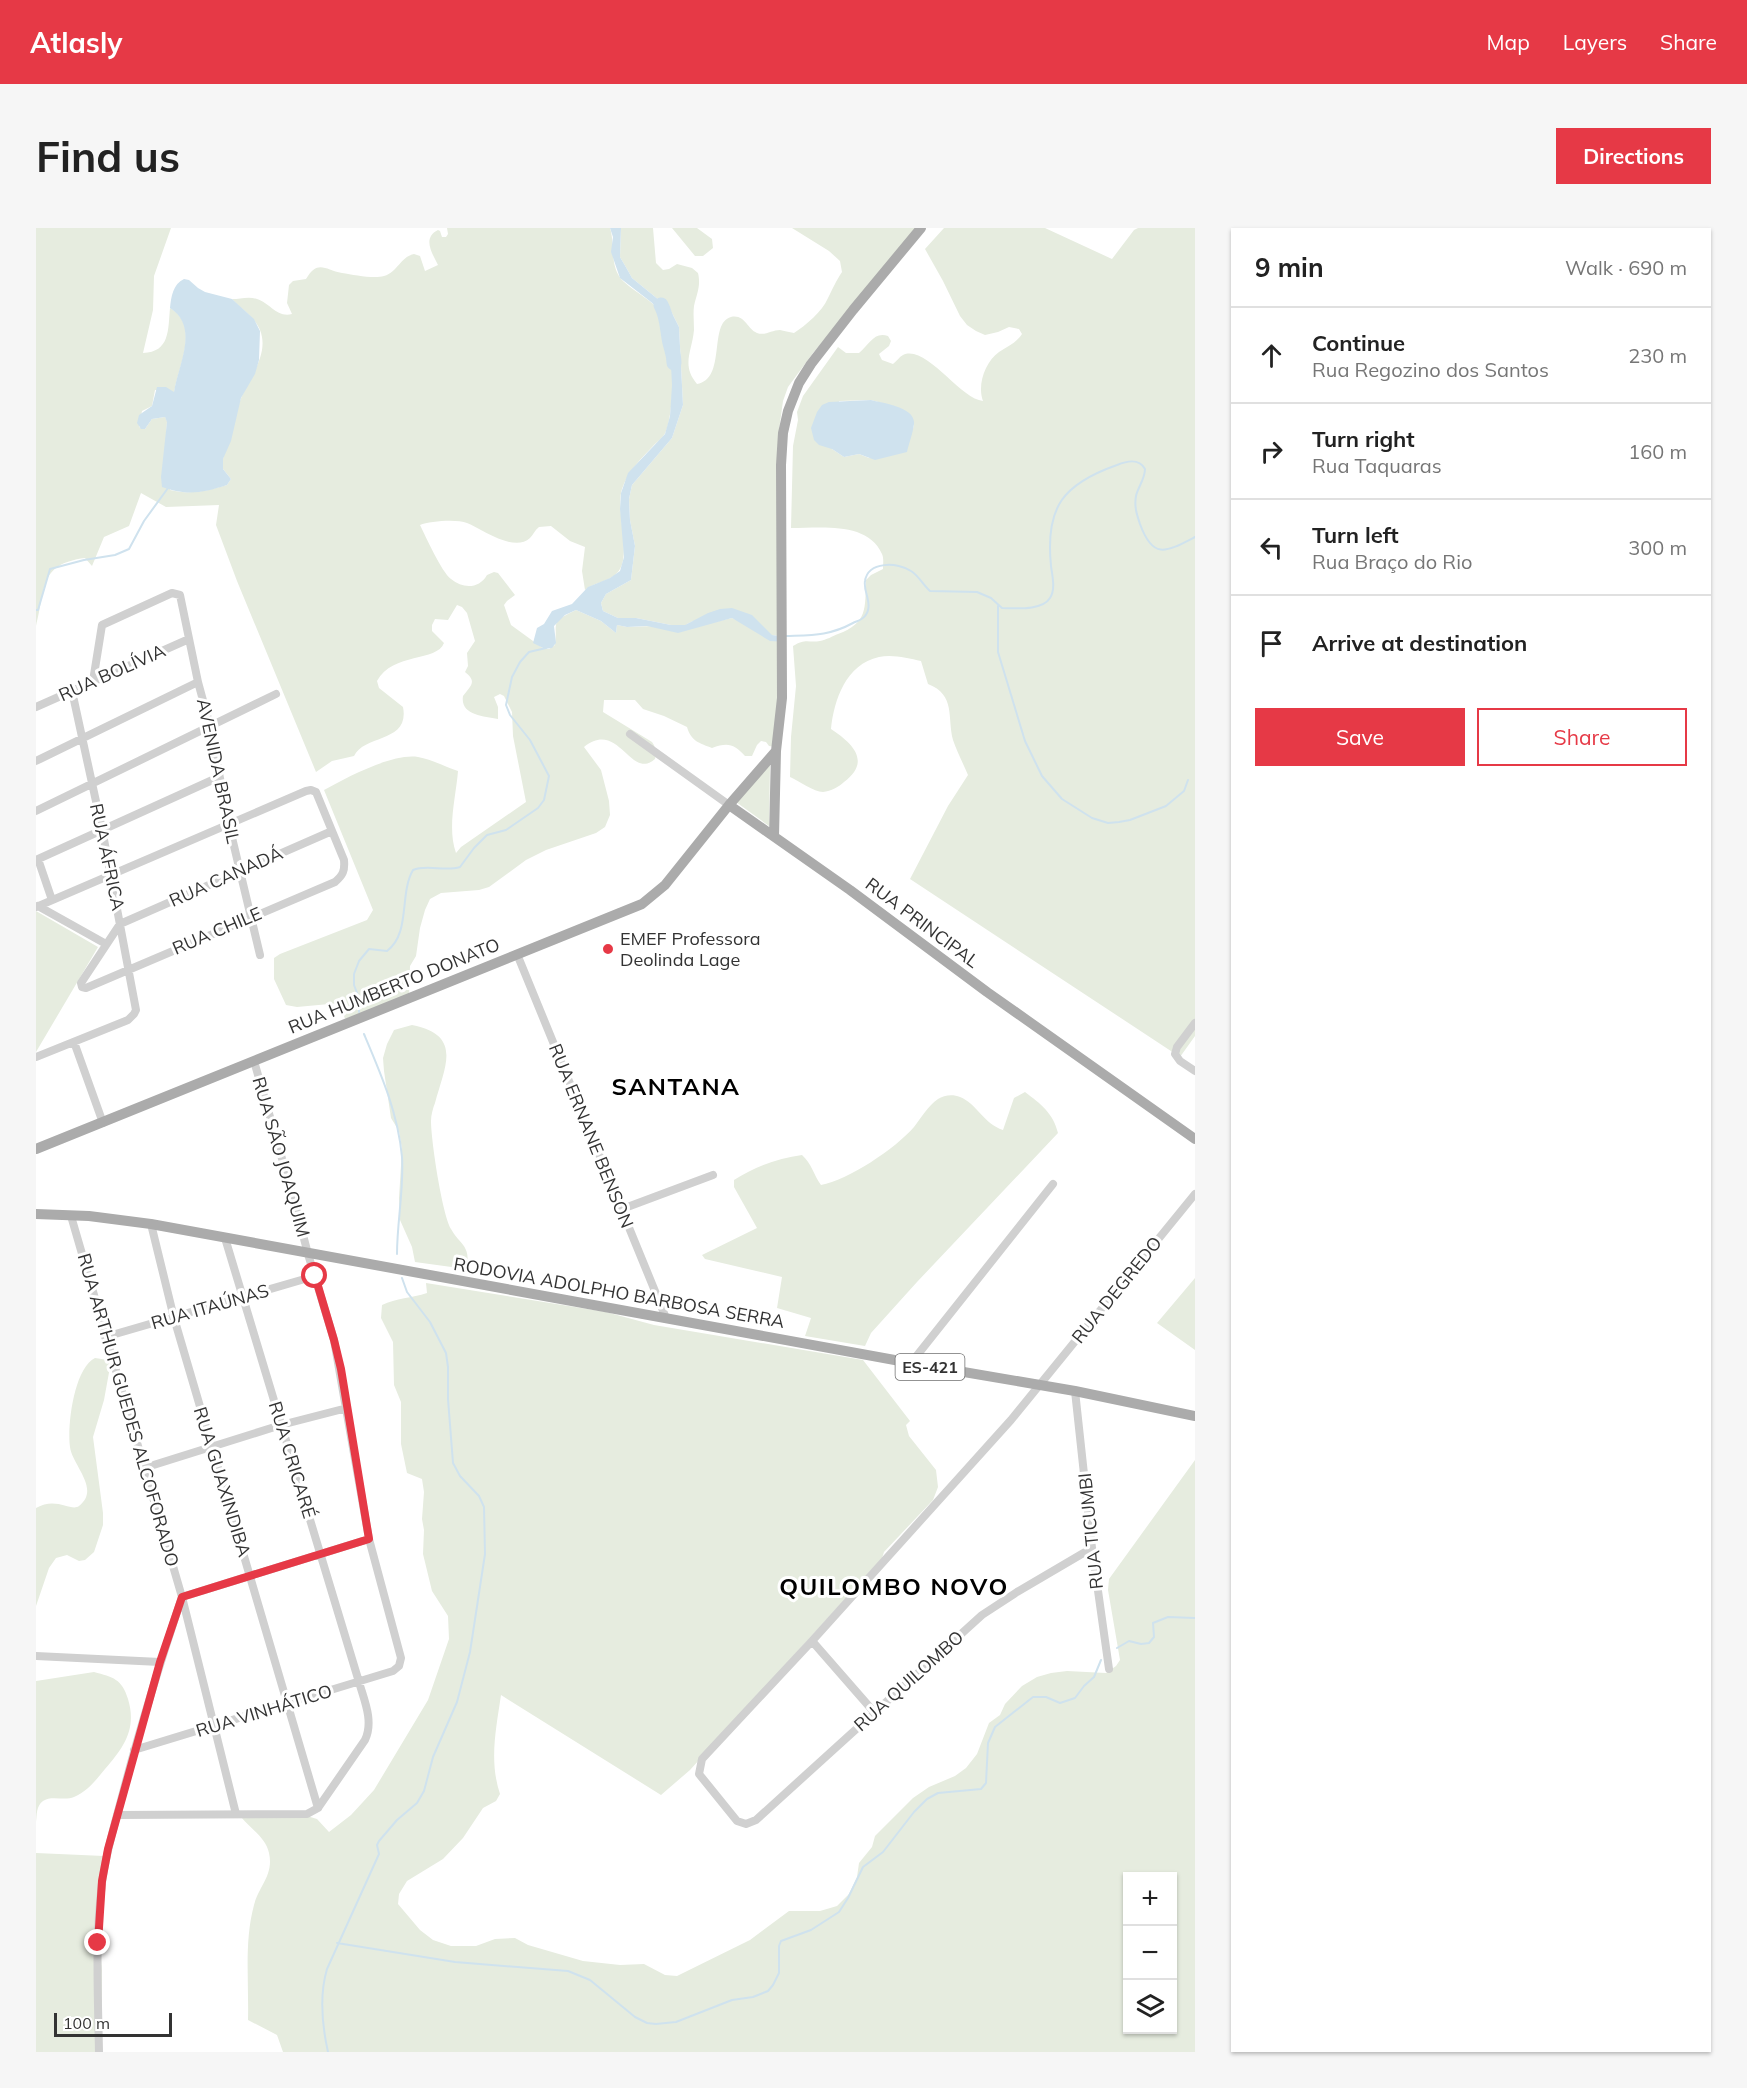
<!DOCTYPE html>
<html lang="en">
<head>
<meta charset="utf-8">
<style>
  body { margin:0; font-family:Mulish,sans-serif; background:#f6f6f6; color:#222 }
  .controls { position:absolute; right:18px; bottom:18px; display:grid; overflow:hidden; border-radius:0px; box-shadow:0 2px 4px #0004 }
  .controls button { width:54px; height:54px; display:grid; place-items:center; padding:0; border:0; border-bottom:2px solid #e0e0e0; background:#fff; color:#222; font:30px sans-serif }
  .scale { position:absolute; left:18px; bottom:15px; width:118px; box-sizing:border-box; padding-left:6px; border:3px solid #333; border-top:0; font-size:16px; line-height:21px; white-space:nowrap; color:#333; -webkit-text-stroke:4px #fff; paint-order:stroke }
  .stop { position:absolute; width:18px; height:18px; margin:-14px; border:4px solid #e63946; border-radius:50%; background:#fff }
  .stop.end { background:#e63946; border-color:#fff; box-shadow:0 2px 6px #0008 }
  .list { margin:0; padding:0; list-style:none }
  h2 { display:flex; justify-content:space-between; align-items:center; height:78px; margin:0; padding:0 24px; font-size:26px }
  h2 small { font-size:20px; font-weight:400; color:#767676 }
  .list li { display:grid; grid-template-columns:39px 1fr auto; gap:18px; align-items:center; box-sizing:border-box; height:96px; padding:0 24px; border-top:2px solid #e0e0e0 }
  .list b { display:block; font-size:22px; white-space:nowrap }
  .list p { margin:0; font-size:20px; white-space:nowrap; color:#767676 }
  .list em { font-size:20px; font-style:normal; color:#767676 }
  .actions { display:flex; gap:12px; padding:18px 24px }
  .actions a { flex:1; padding:14px 0; border:2px solid #e63946; border-radius:0px; text-align:center; font-size:21px; color:#e63946 }
  .actions .main { background:#e63946; color:#fff }
  .icon { flex:none; width:33px; height:33px; fill:none; stroke:currentColor; stroke-width:2; stroke-linecap:round; stroke-linejoin:round }
  .map { position:relative; flex:none; width:1159px; height:1824px; overflow:hidden; border-radius:0px }
  header { display:flex; align-items:center; gap:36px; box-sizing:border-box; height:84px; padding:0 30px; background:#e63946; color:#fff }
  header strong { font-size:28px }
  nav { display:flex; gap:33px; margin-inline-start:auto; font-size:21px }
  .intro { display:flex; align-items:center; justify-content:space-between; box-sizing:border-box; height:144px; padding:0 36px }
  h1 { margin:0; font-size:42px }
  .button { padding:15px 27px; border-radius:0px; background:#e63946; color:#fff; font-size:21px; font-weight:700 }
  main { display:flex; gap:36px; padding:0 36px }
  aside { flex:1; background:#fff; border-radius:0px; box-shadow:0 2px 4px #0004 }
  .map>svg:first-child { display:block }
  .green { fill:#e6ecdf; fill-rule:evenodd }
  .water { fill:#cfe2ee }
  .lines { fill:none; stroke-linecap:round; stroke-linejoin:round }
  .stream { stroke:#cfe2ee; stroke-width:2 }
  .river { stroke:#cfe2ee; stroke-width:15 }
  .minor { stroke:#d0d0d0; stroke-width:8 }
  .major { stroke:#ababab; stroke-width:10 }
  .route { stroke:#e63946; stroke-width:8 }
  .poi-dot { fill:#e63946; stroke:#fff; stroke-width:2 }
  .labels { text-anchor:middle; stroke-width:6; stroke-linejoin:round; paint-order:stroke }
  .shield { fill:#fff; stroke:#707070; stroke-width:1.5 }
  .shield-label { font-size:16px; font-weight:bold; fill:#333 }
  .street-label { font-size:18px; fill:#333; stroke:#fff }
  .poi-label { font-size:18px; fill:#333; stroke:#fff; text-anchor:start }
  .district-label { font-size:24px; font-weight:bold; letter-spacing:1.5px; fill:#000; stroke:#fff }
</style>
</head>
<body>
<header>
<strong>Atlasly</strong>
<nav><a>Map</a><a>Layers</a><a>Share</a></nav>
</header>
<div class="intro"><h1>Find us</h1><a class="button">Directions</a></div>
<main>
<div class="map">
<svg width="1159" height="1824" viewBox="0 0 1159 1824">
  <rect width="100%" height="100%" fill="#fff"/>
  <!-- green -->
  <path class="green" d="M 0,0 L 135,0 L 118,48 L 117,82 L 107,125 C 134,124 132,102 134,80 C 165,98 142,138 138,165 L 119,162 L 116,178 L 106,183 L 103,199 L 109,201 L 116,191 L 129,189 L 131,193 L 130,211 L 134,262 C 155,267 170,263 191,257 L 195,251 L 187,241 L 187,231 C 192,212 197,192 204,173 C 212,151 234,127 224,102 C 218,88 206,82 196,71 C 204,71 213,68 221,71 C 234,75 241,90 256,86 L 251,75 L 253,57 L 257,53 L 270,51 C 282,31 289,42 306,45 C 318,47 338,51 348,48 C 362,44 364,29 378,26 L 384,28 L 389,43 L 402,37 C 396,25 386,10 402,2 L 404,3 L 406,9 L 410,9 L 412,6 L 411,0 L 574,0 C 579,16 574,33 583,48 C 588,57 615,72 625,83 C 640,102 639,181 630,203 C 628,209 622,213 618,217 C 605,231 592,243 586,261 C 579,282 597,330 581,345 C 573,354 558,354 549,362 L 546,343 L 549,319 L 534,313 L 515,298 L 503,299 C 499,302 497,307 494,310 C 478,325 446,301 431,295 C 421,291 394,293 384,297 C 390,309 405,343 415,351 C 427,361 443,361 451,347 L 458,344 L 462,345 L 479,367 L 471,373 L 468,377 L 475,397 L 508,421 L 513,421 L 519,417 C 522,393 513,395 540,382 L 565,393 L 580,405 L 581,397 L 591,399 L 670,396 L 696,390 L 750,414 L 739,519 L 733,518 L 730,514 L 725,513 L 721,517 L 716,528 L 709,528 C 698,516 692,514 676,520 C 663,515 655,513 651,499 L 628,488 L 607,481 L 599,472 L 568,472 L 567,484 L 616,514 C 620,520 621,524 619,531 C 594,553 583,491 548,519 L 565,542 L 573,573 L 574,587 L 569,599 L 560,605 L 510,622 L 490,632 L 453,659 L 443,662 L 405,665 L 394,671 L 389,682 L 384,700 L 380,728 L 374,738 L 373,766 L 309,791 L 304,775 L 261,779 L 250,777 L 238,751 L 238,730 L 244,726 L 331,692 L 337,682 L 288,562 C 310,550 356,525 382,529 C 395,531 409,539 422,543 C 420,569 411,600 420,625 L 425,619 L 490,574 L 477,508 L 476,484 L 468,468 L 464,466 L 458,469 L 462,479 L 462,491 C 447,488 424,487 427,468 C 434,458 442,454 429,444 L 432,438 L 431,425 L 439,413 L 431,385 L 426,379 L 421,377 L 412,392 L 399,391 L 396,397 L 396,403 L 408,415 C 401,434 357,424 341,453 L 343,460 L 367,479 C 374,515 329,506 318,528 L 296,533 L 280,544 L 201,353 L 180,297 L 183,277 L 130,279 L 105,265 L 93,298 L 68,309 L 56,338 L 49,330 C 2,336 10,361 0,398 Z
    M 585,0 L 617,0 L 620,35 L 627,42 L 633,41 L 641,36 L 656,40 L 662,45 C 665,58 661,65 658,78 C 657,86 658,94 658,102 C 656,124 645,137 661,156 C 691,151 672,95 695,89 C 709,86 711,101 721,105 C 729,108 736,102 744,102 C 748,103 753,104 758,105 C 770,97 786,84 792,70 C 797,60 800,53 806,44 L 804,33 L 793,23 L 756,0 L 883,0 L 777,125 L 752,159 L 747,173 L 743,202 L 750,409 L 735,407 L 716,388 L 657,393 L 649,397 L 635,397 L 600,390 L 582,390 L 567,383 L 565,375 L 570,366 L 595,352 L 599,318 L 594,292 L 593,271 L 596,257 L 636,210 L 647,177 L 643,99 L 634,81 L 596,50 L 591,41 L 584,29 Z
    M 636,0 L 661,0 L 676,11 L 677,20 L 667,28 L 659,28 Z
    M 908,0 L 1009,0 L 1076,31 L 1098,2 L 1102,0 L 1159,0 L 1159,808 L 1144,829 L 874,651 L 912,578 L 932,547 C 927,535 921,524 917,512 C 911,489 920,467 892,456 L 885,433 C 872,430 856,426 843,429 C 810,436 798,472 795,501 C 816,515 836,533 808,554 C 803,559 795,563 787,564 C 778,564 763,553 754,549 L 755,509 L 760,458 L 757,418 C 770,410 772,415 784,413 C 790,412 797,408 802,406 C 832,395 829,380 830,352 L 835,347 L 847,341 C 847,337 848,330 846,326 C 832,293 784,300 755,300 L 757,218 L 762,192 L 761,184 L 767,168 L 802,119 L 810,125 L 823,125 C 833,117 838,103 852,108 L 855,113 L 853,118 L 843,126 L 846,132 L 857,136 C 861,133 863,129 867,127 C 890,116 924,171 947,173 C 941,157 949,134 963,124 C 972,118 980,115 986,106 L 983,101 L 973,99 L 962,104 L 949,107 L 940,103 L 931,97 L 924,88 L 907,53 L 889,21 ZM 835,172 L 857,178 L 878,197 L 877,201 L 833,230 L 823,226 L 808,229 L 796,221 L 803,173 Z
    M 734,537 L 733,598 L 700,574 Z
    M 0,683 L 62,719 L 0,824 Z
    M 376,797 C 427,807 409,838 399,875 C 397,880 395,887 395,893 C 395,912 406,985 415,1001 C 424,1017 436,1018 430,1041 L 379,1034 L 376,1019 L 364,992 L 363,970 L 366,921 L 363,903 L 355,890 L 348,843 L 347,830 L 351,816 L 358,802 Z
    M 989,864 C 1005,876 1017,885 1022,905 L 881,1054 L 835,1105 L 829,1118 L 769,1108 L 775,1090 L 741,1080 L 746,1049 L 669,1031 L 666,1027 L 721,1000 L 698,959 L 698,952 C 718,939 742,930 766,927 C 776,936 777,946 785,957 C 812,952 859,921 878,899 C 885,890 892,878 902,871 C 908,867 917,866 924,869 C 940,875 948,896 967,902 L 978,870 Z
    M 1159,1050 L 1159,1122 L 1121,1095 Z
    M 390,1055 L 570,1084 L 618,1097 L 827,1132 L 874,1193 L 870,1197 L 873,1208 L 900,1242 L 902,1259 L 897,1272 L 848,1324 L 846,1330 L 654,1542 L 625,1567 L 465,1467 C 460,1501 453,1533 464,1566 L 460,1573 L 447,1580 L 427,1610 L 407,1631 L 371,1653 L 363,1666 L 362,1676 L 384,1702 L 397,1712 L 415,1718 L 440,1718 L 459,1711 L 479,1710 L 492,1717 L 547,1733 L 584,1737 L 608,1736 L 629,1747 L 641,1748 L 714,1712 L 753,1683 L 784,1683 L 801,1678 L 813,1666 L 821,1649 L 823,1635 L 836,1619 L 839,1608 L 877,1570 L 893,1559 L 919,1548 L 930,1540 L 941,1526 L 953,1495 L 964,1487 L 969,1476 L 986,1458 L 1001,1449 L 1015,1445 L 1031,1443 L 1070,1445 L 1080,1438 L 1084,1432 L 1072,1362 L 1073,1351 L 1159,1232 L 1159,1824 L 247,1824 L 241,1807 L 212,1792 C 213,1754 208,1714 218,1677 C 223,1658 238,1647 233,1625 C 230,1610 215,1601 205,1589 L 271,1588 L 281,1591 L 293,1604 L 315,1587 L 338,1562 L 392,1472 L 413,1411 L 412,1388 L 396,1363 L 387,1326 L 388,1302 L 386,1291 L 388,1264 L 386,1251 L 371,1245 L 365,1216 L 365,1174 L 358,1157 L 357,1114 L 345,1090 L 346,1077 C 360,1070 376,1070 391,1065 ZM 1092,1648 L 1136,1648 L 1136,1802 L 1092,1802 Z
    M 59,1130 L 72,1132 L 74,1139 L 68,1172 L 57,1209 L 67,1285 L 67,1297 L 58,1324 L 49,1332 L 43,1333 L 31,1327 L 20,1330 L 13,1340 L 0,1378 L 0,1280 C 20,1268 35,1284 43,1278 C 65,1261 36,1237 34,1219 C 31,1198 38,1140 59,1130 Z
    M 58,1444 C 77,1449 86,1451 92,1471 C 101,1501 88,1519 69,1541 C 60,1552 52,1563 38,1569 C 29,1573 15,1567 7,1573 C 0,1578 1,1587 0,1594 L 0,1453 Z
    M 0,1625 L 68,1628 L 61,1689 L 66,1742 L 66,1824 L 0,1824 Z"/>
  <!-- water -->
  <path class="water" d="M 574,0 L 585,0 L 584,29 L 591,41 L 596,50 L 634,81 L 643,99 L 647,177 L 636,210 L 596,257 L 593,271 L 594,292 L 599,318 L 595,352 L 570,366 L 565,375 L 567,383 L 582,390 L 600,390 L 635,397 L 649,397 L 672,385 L 684,381 L 696,380 L 716,387 L 736,407 L 750,409 L 750,414 L 734,413 L 696,390 L 642,405 L 611,398 L 591,399 L 581,397 L 580,405 L 565,393 L 540,382 L 529,387 L 518,398 L 520,415 L 516,420 L 509,421 L 497,415 L 501,400 L 508,396 L 516,383 L 536,376 L 552,359 L 574,350 L 584,343 L 588,329 L 584,281 L 585,265 L 592,245 L 629,206 L 634,188 L 636,157 L 633,97 L 626,84 L 615,74 L 584,50 L 575,24 L 577,9 Z
    M 148,51 L 153,52 L 162,60 L 169,64 L 196,71 L 218,91 L 224,103 L 223,132 L 219,146 L 205,170 L 195,213 L 187,231 L 187,241 L 195,251 L 191,257 C 166,265 152,268 126,259 L 125,249 L 131,194 L 129,189 L 116,191 L 109,201 L 105,201 L 101,195 L 103,187 L 116,178 L 121,159 L 130,159 L 138,164 C 142,137 164,99 134,80 C 135,69 137,56 148,51 Z
    M 835,172 C 846,175 880,179 878,196 C 877,205 873,215 871,224 L 839,232 L 823,226 L 808,229 L 796,221 L 783,217 L 778,212 L 775,200 L 781,184 L 786,177 L 793,174 Z"/>
  <g class="lines">
    <!-- stream -->
    <path class="stream" d="M 962,378 L 962,424 L 989,513 L 1006,548 L 1026,571 L 1056,590 L 1072,595 L 1083,594 L 1094,592 L 1130,578 L 1148,563 L 1152,552
      M 0,382 L 2,382 L 14,341 L 48,332 L 79,327 L 93,321 L 108,293 L 132,260
      M 750,408 C 776,407 793,408 817,395 C 821,393 826,392 829,388 C 838,377 827,364 829,353 C 832,333 862,334 875,343 C 883,348 887,357 894,363 L 941,364 L 955,370 L 966,380 C 979,380 1006,383 1014,370 C 1020,361 1016,347 1015,338 C 1009,279 1027,256 1081,237 C 1091,233 1103,230 1109,241 C 1109,251 1102,259 1100,268 C 1098,279 1101,287 1104,296 C 1117,332 1130,324 1159,309
      M 323,784 L 323,770 L 318,757 L 318,746 L 323,733 L 333,721 L 351,723 C 375,705 363,666 377,642 C 391,636 409,644 424,639 L 438,620 L 451,607 L 470,602 L 502,580 L 508,572 L 513,548 L 494,512 L 474,487 L 470,477 L 476,449 L 484,434 L 493,424 L 510,420
      M 328,806 C 345,846 362,885 366,929 C 368,961 361,994 361,1026
      M 1081,1420 L 1093,1413 L 1105,1416 L 1113,1415 L 1118,1409 L 1117,1395 L 1132,1389 L 1159,1390
      M 301,1715 L 419,1734 L 532,1743 L 554,1752 L 599,1789 L 611,1795 L 620,1796 L 640,1794 L 696,1772 L 717,1769 L 732,1763 L 737,1757 L 743,1745 L 743,1718 L 745,1713 L 775,1702 L 803,1684 L 812,1670 L 827,1639 L 847,1624 L 878,1584 L 891,1571 L 902,1565 L 945,1561 L 950,1555 L 952,1515 L 959,1499 L 997,1469 L 1010,1469 L 1024,1475 L 1039,1470 L 1048,1458 L 1058,1449 L 1065,1432
      M 292,1824 C 286,1797 283,1768 291,1741 L 343,1626 L 341,1617 L 343,1613 L 361,1592 L 381,1575 L 388,1563 L 397,1529 L 421,1474 L 434,1424 L 449,1326 L 448,1279 L 443,1268 L 424,1248 L 417,1235 L 412,1171 L 412,1139 L 410,1125 L 394,1094 L 371,1064 L 366,1050"/>
    <!-- river -->
    <path class="river" d="M 625,77 C 632,90 631,102 634,115 C 636,123 638,127 638,135"/>
    <!-- minor -->
    <path class="minor" d="M 57,453 L 66,397 L 136,365 L 144,367 L 162,454 L 174,498 L 193,597 L 224,727
      M 0,479 L 153,411
      M 594,506 L 693,577
      M 0,533 L 162,454
      M 0,583 L 240,466
      M 2,631 L 16,672
      M 0,632 L 183,549
      M 2,678 L 70,716
      M 0,679 L 270,563 L 275,562 L 280,564 L 308,632 C 309,643 307,647 299,654 L 50,760 L 46,759 L 45,755 L 84,696 L 296,603
      M 481,726 L 630,1090
      M 1159,795 L 1141,819 L 1139,826 L 1144,833 L 1159,843
      M 38,814 L 67,895
      M 0,829 L 92,792 L 98,786 L 100,782 L 66,601 L 36,463
      M 586,981 L 677,947
      M 35,988 L 146,1369 L 200,1586
      M 115,996 L 138,1090 L 282,1580
      M 69,1109 L 279,1048
      M 875,1135 L 1017,956
      M 1039,1163 L 1056,1320 L 1073,1441
      M 108,1240 L 245,1197 L 311,1180
      M 1056,1320 L 981,1364 L 946,1387 L 720,1592 L 710,1596 L 701,1593 L 663,1546 L 666,1531 L 776,1413 L 975,1192 L 1159,966
      M 776,1413 L 838,1484
      M 0,1428 L 124,1434
      M 98,1522 L 357,1443 L 363,1438 L 365,1430 L 333,1311 L 298,1112 L 272,1026 L 257,969 L 218,833
      M 81,1587 L 271,1586 L 282,1580 L 329,1512 C 338,1493 328,1472 323,1454 L 189,1010
      M 63,1824 C 62,1768 59,1710 66,1655 C 70,1623 80,1592 88,1561 C 105,1496 125,1432 146,1369 L 333,1311"/>
    <!-- major -->
    <path class="major" d="M 693,577 L 814,662 L 951,764 L 1159,911
      M 738,608 L 740,523 L 746,470 L 745,237 L 747,205 L 752,183 L 763,155 L 775,136 L 817,82 L 885,0
      M 0,921 L 606,676 L 629,657 L 693,577 L 740,523
      M 0,986 L 53,988 L 115,996 L 875,1135 L 1039,1163 L 1159,1188"/>
  </g>
  <g class="lines">
    <!-- route -->
    <path class="route" d="M 62,1715 L 66,1653 L 72,1621 L 124,1434 L 146,1369 L 333,1311 L 305,1141 L 298,1112 L 279,1048"/>
  </g>
  <!-- markers -->
  <circle class="poi-dot" cx="572" cy="721" r="6"/>
  <g class="labels">
    <!-- shield labels -->
    <rect class="shield" x="859.5" y="1126" width="69" height="26" rx="4.5"/>
    <g class="shield-label">
      <text x="894" y="1145">ES-421</text>
    </g>
    <!-- street labels -->
    <g class="street-label">
      <text transform="translate(76 445) rotate(-24)" y="6">RUA BOLÍVIA</text>
      <text transform="translate(182 543) rotate(78)" y="6">AVENIDA BRASIL</text>
      <text transform="translate(71 629) rotate(78)" y="6">RUA ÁFRICA</text>
      <text transform="translate(190 649) rotate(-24)" y="6">RUA CANADÁ</text>
      <text transform="translate(886 695) rotate(37)" y="6">RUA PRINCIPAL</text>
      <text transform="translate(181 703) rotate(-23)" y="6">RUA CHILE</text>
      <text transform="translate(358 758) rotate(-22)" y="6">RUA HUMBERTO DONATO</text>
      <text transform="translate(555 908) rotate(68)" y="6">RUA ERNANE BENSON</text>
      <text transform="translate(245 929) rotate(74)" y="6">RUA SÃO JOAQUIM</text>
      <text transform="translate(1081 1062) rotate(-51)" y="6">RUA DEGREDO</text>
      <text transform="translate(583 1065) rotate(10)" y="6">RODOVIA ADOLPHO BARBOSA SERRA</text>
      <text transform="translate(174 1079) rotate(-16)" y="6">RUA ITAÚNAS</text>
      <text transform="translate(92 1182) rotate(74)" y="6">RUA ARTHUR GUEDES ALCOFORADO</text>
      <text transform="translate(256 1232) rotate(73)" y="6">RUA CRICARÉ</text>
      <text transform="translate(186 1254) rotate(73)" y="6">RUA GUAXINDIBA</text>
      <text transform="translate(1055 1303) rotate(-96)" y="6">RUA TICUMBI</text>
      <text transform="translate(873 1453) rotate(-42)" y="6">RUA QUILOMBO</text>
      <text transform="translate(228 1483) rotate(-17)" y="6">RUA VINHÁTICO</text>
    </g>
    <!-- poi labels -->
    <g class="poi-label">
      <text x="584" y="717">EMEF Professora<tspan x="584" dy="21">Deolinda Lage</tspan></text>
    </g>
    <!-- district labels -->
    <g class="district-label">
      <text x="640" y="867">SANTANA</text>
      <text x="858" y="1367">QUILOMBO NOVO</text>
    </g>
  </g>
</svg>
<div class="controls">
<button>+</button>
<button>−</button>
<button><svg class="icon" aria-label="layers" viewBox="0 0 24 24"><path d="M12 4l9 5-9 5-9-5zM3 14l9 5 9-5"/></svg></button>
</div>
<div class="scale">100 m</div>
<div class="stop" style="left:279px;top:1048px"></div>
<div class="stop end" style="left:62px;top:1715px"></div>
</div>
<aside>
<h2>9 min<small>Walk · 690 m</small></h2>
<ul class="list">
<li><svg class="icon" aria-label="ahead" viewBox="0 0 24 24"><path d="M12 20V5M6 11l6-6 6 6"/></svg><div><b>Continue</b><p>Rua Regozino dos Santos</p></div><em>230 m</em></li>
<li><svg class="icon" aria-label="right" viewBox="0 0 24 24"><path d="M7 20v-9h11M14 6l5 5-5 5"/></svg><div><b>Turn right</b><p>Rua Taquaras</p></div><em>160 m</em></li>
<li><svg class="icon" aria-label="left" viewBox="0 0 24 24"><path d="M17 20v-9H6M10 6l-5 5 5 5"/></svg><div><b>Turn left</b><p>Rua Braço do Rio</p></div><em>300 m</em></li>
<li><svg class="icon" aria-label="arrive" viewBox="0 0 24 24"><path d="M6 21V4h12l-3 4 3 4H6"/></svg><div><b>Arrive at destination</b></div></li>
</ul>
<div class="actions"><a class="main">Save</a><a>Share</a></div>
</aside>
</main>
</body>
</html>
